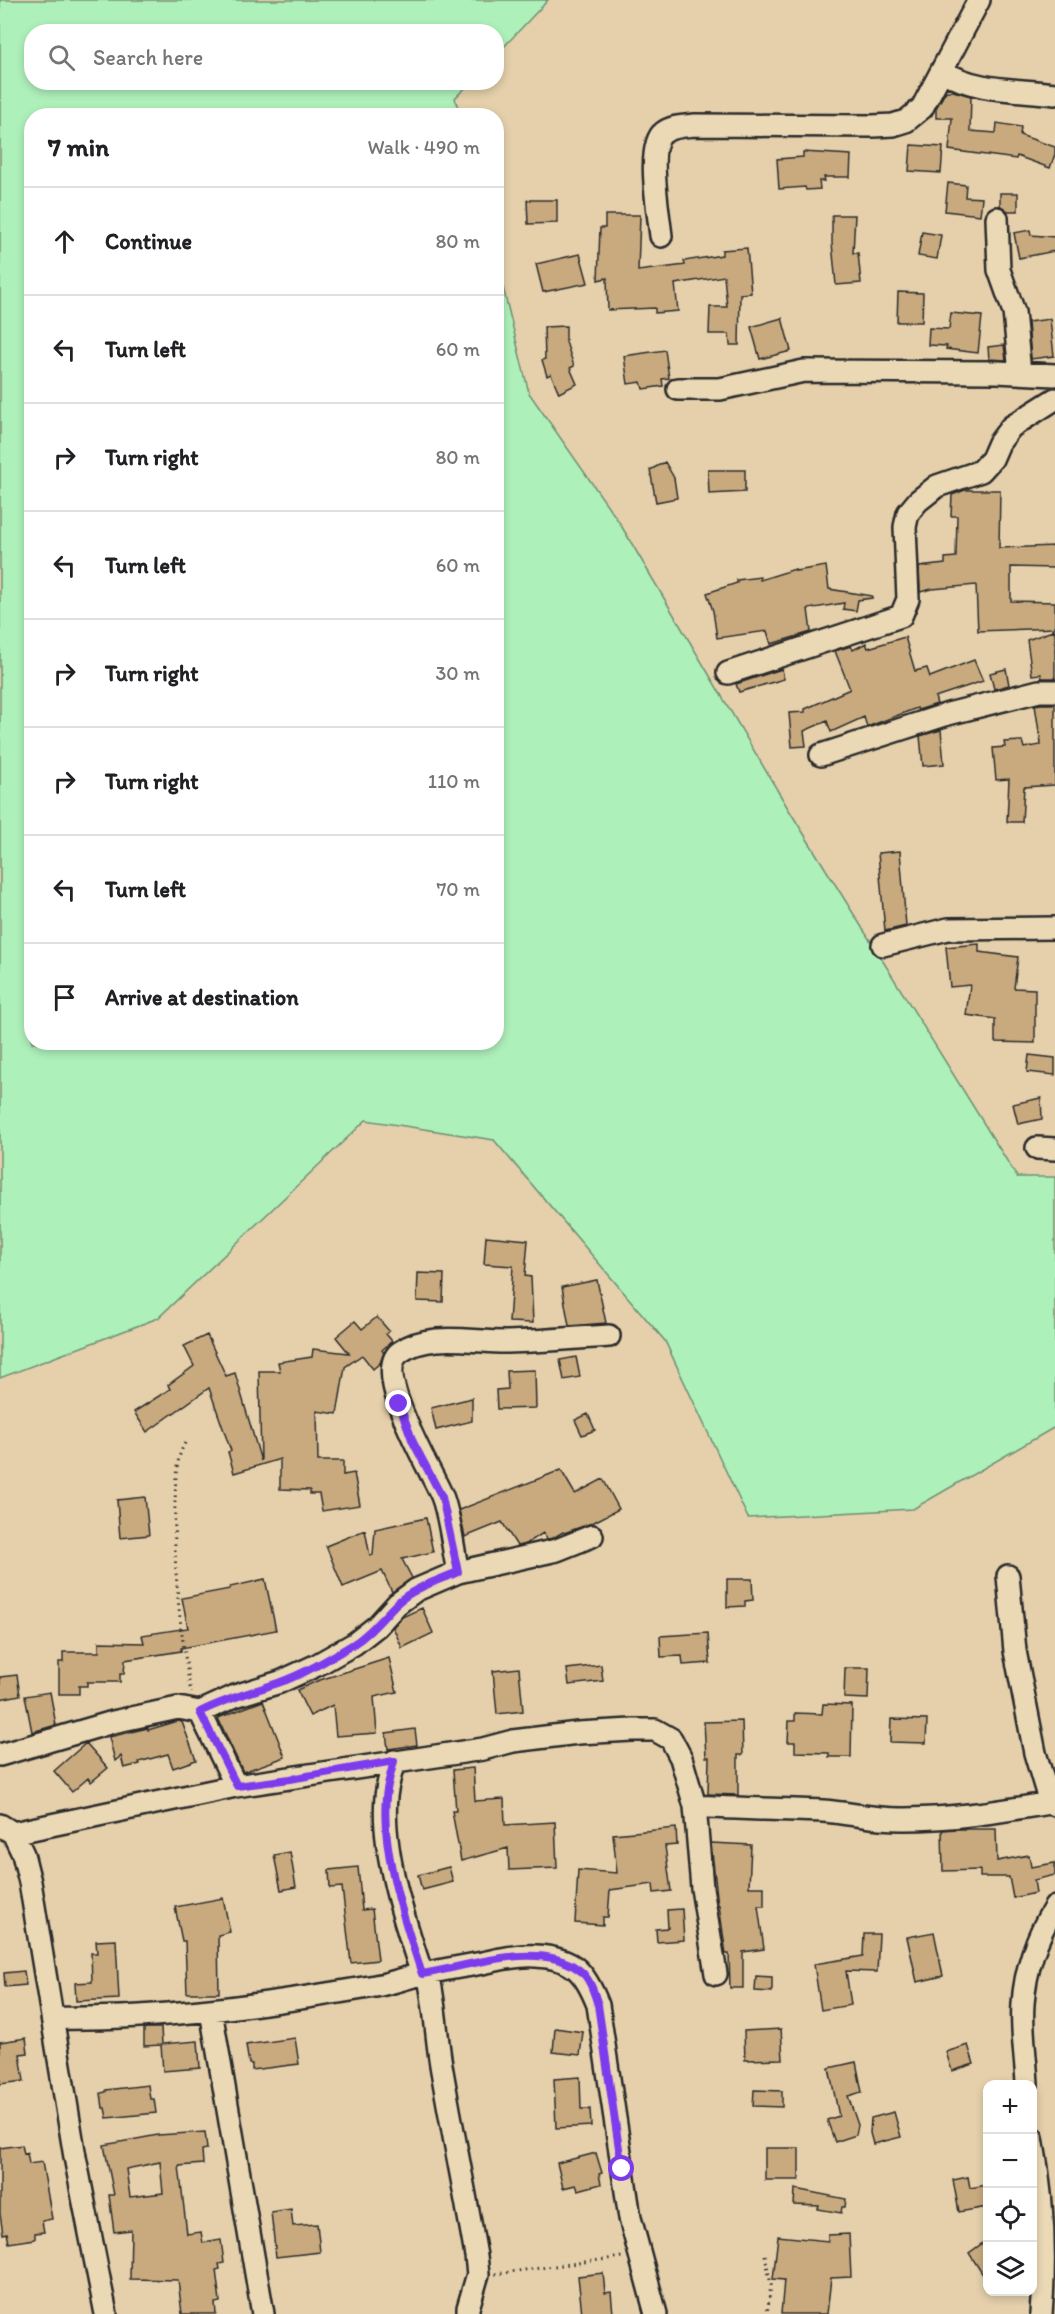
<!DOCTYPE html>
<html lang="en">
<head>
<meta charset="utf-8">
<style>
  body { margin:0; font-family:Itim,sans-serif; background:#f2f2f2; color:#202124 }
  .controls { position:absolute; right:18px; bottom:18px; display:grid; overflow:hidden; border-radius:12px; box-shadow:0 3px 9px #0003 }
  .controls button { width:54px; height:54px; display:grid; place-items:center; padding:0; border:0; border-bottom:2px solid #e0e0e0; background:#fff; color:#202124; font:30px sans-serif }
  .stop { position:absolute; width:18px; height:18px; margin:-14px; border:4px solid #7c3aed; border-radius:50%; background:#fff }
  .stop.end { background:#7c3aed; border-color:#fff; box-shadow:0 2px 6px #0008 }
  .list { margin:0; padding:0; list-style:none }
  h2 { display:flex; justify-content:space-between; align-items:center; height:78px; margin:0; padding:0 24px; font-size:26px }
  h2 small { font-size:20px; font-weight:400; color:#757577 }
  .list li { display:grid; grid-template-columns:39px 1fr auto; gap:18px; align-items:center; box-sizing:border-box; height:108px; padding:0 24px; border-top:2px solid #e0e0e0 }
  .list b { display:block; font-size:22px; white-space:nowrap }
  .list em { font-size:20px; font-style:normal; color:#757577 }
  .icon { flex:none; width:33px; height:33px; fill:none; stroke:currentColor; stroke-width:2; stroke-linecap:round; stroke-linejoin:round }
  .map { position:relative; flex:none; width:1055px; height:2314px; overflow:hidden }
  .search { position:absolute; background:#fff; box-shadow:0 3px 9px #0003; left:24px; top:24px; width:480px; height:66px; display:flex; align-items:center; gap:15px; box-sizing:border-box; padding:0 21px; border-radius:24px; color:#757577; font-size:22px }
  .panel { position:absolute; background:#fff; box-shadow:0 3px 9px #0003; left:24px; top:108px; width:480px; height:942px; border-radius:24px }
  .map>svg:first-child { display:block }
  .green { fill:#aef0ba; stroke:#6c8e72; stroke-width:1.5 }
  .building { fill:#c9aa7e; stroke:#2b2b2b; stroke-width:1.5; fill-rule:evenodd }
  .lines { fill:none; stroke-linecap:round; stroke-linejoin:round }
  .minor-casing { stroke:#2b2b2b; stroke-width:26 }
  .path { stroke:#2b2b2b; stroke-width:3; stroke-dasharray:1.5 4.5; stroke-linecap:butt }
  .minor { stroke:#ebd9b6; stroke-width:21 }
  .route { stroke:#7c3aed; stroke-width:8 }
</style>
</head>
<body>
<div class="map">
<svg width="1055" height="2314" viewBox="0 0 1055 2314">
  <rect width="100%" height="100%" fill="#e5d0ab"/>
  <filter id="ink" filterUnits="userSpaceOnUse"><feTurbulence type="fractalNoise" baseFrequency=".0167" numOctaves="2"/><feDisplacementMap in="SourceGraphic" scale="12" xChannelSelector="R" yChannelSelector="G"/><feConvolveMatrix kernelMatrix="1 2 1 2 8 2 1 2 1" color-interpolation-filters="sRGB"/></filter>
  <g filter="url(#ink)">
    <!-- green -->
    <path class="green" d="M 0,0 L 548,0 L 497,54 L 496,32 L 32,32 L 32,82 L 470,83 L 455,98 L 460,115 L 32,116 L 32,1042 L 496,1042 L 497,263 L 529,393 L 619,522 L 789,810 L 1017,1177 L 1055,1177 L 1055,1427 L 913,1509 L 748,1518 L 665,1341 L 494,1140 L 366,1120 L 158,1318 L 0,1378 Z"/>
    <!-- building -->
    <path class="building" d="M 946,91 L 953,91 L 971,96 L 970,131 L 996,133 L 997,123 L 1021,127 L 1020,135 L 1055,147 L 1055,154 L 1050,168 L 1017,156 L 1016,159 L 949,150 L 952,118 L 936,118 L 936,108 Z
      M 911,145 L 943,147 L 941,173 L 909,171 Z
      M 803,152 L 851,155 L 850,177 L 824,177 L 825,181 L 819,181 L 820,189 L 806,190 L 805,187 L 779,189 L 777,159 L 803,157 Z
      M 948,183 L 966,185 L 965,197 L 982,198 L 980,215 L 945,211 Z
      M 1000,193 L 1018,193 L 1018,211 L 1008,211 L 1000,206 Z
      M 527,200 L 557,200 L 557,223 L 528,224 Z
      M 605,215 L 640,215 L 638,271 L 685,265 L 684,261 L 722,255 L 722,250 L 747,248 L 751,293 L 740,294 L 739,345 L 730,345 L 729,334 L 709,334 L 710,307 L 727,307 L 724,276 L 675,284 L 678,311 L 655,313 L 655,308 L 608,310 L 607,278 L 598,280 L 600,228 L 605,228 Z
      M 832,215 L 855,215 L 853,253 L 858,253 L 861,283 L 836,285 L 832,243 Z
      M 1030,230 L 1031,235 L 1055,237 L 1055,251 L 1019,258 L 1014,233 Z
      M 922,232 L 941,235 L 937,259 L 918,256 Z
      M 580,254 L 588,283 L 543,292 L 536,264 Z
      M 898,292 L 923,293 L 922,322 L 897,322 Z
      M 951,313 L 982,316 L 978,353 L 946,349 L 947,346 L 928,345 L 929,328 L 949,329 Z
      M 782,318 L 791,351 L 760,359 L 751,327 Z
      M 1050,319 L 1054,356 L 1031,359 L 1028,322 Z
      M 566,326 L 566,342 L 574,366 L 570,368 L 577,384 L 559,393 L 551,374 L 547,376 L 542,360 L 545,359 L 544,327 Z
      M 1004,345 L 1006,360 L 989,359 L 988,347 Z
      M 665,350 L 669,378 L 662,379 L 663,386 L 643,389 L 641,382 L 628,384 L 624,356 Z
      M 665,462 L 674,478 L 677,498 L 656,502 L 650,470 Z
      M 708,470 L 745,470 L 745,492 L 709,494 Z
      M 965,490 L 1000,490 L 999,548 L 1055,546 L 1055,568 L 1011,567 L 1011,601 L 1055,602 L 1055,628 L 978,631 L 976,585 L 932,589 L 920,592 L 919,567 L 945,564 L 945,558 L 956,557 L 957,516 L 951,516 L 952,495 Z
      M 826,566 L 829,589 L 872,596 L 872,598 L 858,600 L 856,611 L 843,609 L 844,603 L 808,609 L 811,632 L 771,644 L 767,631 L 717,638 L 713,611 L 707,593 L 737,583 L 737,580 L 760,577 L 760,580 L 795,569 L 795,571 Z
      M 1055,630 L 1055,678 L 1042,678 L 1041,674 L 1032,675 L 1027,640 Z
      M 905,637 L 915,671 L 927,668 L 930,677 L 974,660 L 983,681 L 935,697 L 937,704 L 918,710 L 917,708 L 867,727 L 864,717 L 831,732 L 827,721 L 804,731 L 806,746 L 792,747 L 789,713 L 805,712 L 805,709 L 850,689 L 835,651 L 851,646 L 853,650 L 866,643 L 868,648 Z
      M 782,669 L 784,679 L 739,692 L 736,684 Z
      M 1006,669 L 1009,685 L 994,689 L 990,673 Z
      M 1041,704 L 1055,704 L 1055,785 L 1024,787 L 1022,822 L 1007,822 L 1009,779 L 996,780 L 993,748 L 1005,747 L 1004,742 L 1022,741 L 1024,748 L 1041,745 L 1035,705 Z
      M 941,730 L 944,764 L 923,766 L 920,736 Z
      M 900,851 L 906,926 L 885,931 L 878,853 Z
      M 979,944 L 979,952 L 1018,957 L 1014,988 L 1035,989 L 1035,1043 L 995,1042 L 995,1019 L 966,1015 L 970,985 L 950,987 L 946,947 Z
      M 1029,1055 L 1055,1058 L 1055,1075 L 1027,1072 Z
      M 1041,1098 L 1042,1119 L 1018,1124 L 1013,1104 Z
      M 486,1236 L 528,1240 L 525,1276 L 531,1277 L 533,1323 L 509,1322 L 513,1266 L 484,1264 Z
      M 418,1273 L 444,1274 L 443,1302 L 417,1301 Z
      M 597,1280 L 606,1323 L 569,1326 L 562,1287 Z
      M 377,1317 L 389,1331 L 386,1334 L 392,1341 L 382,1350 L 384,1353 L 380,1363 L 373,1369 L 362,1355 L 345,1367 L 337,1414 L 317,1411 L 318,1461 L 343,1461 L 343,1475 L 354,1473 L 360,1505 L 322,1511 L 319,1494 L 310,1494 L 310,1490 L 280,1489 L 280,1459 L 234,1473 L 228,1452 L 231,1451 L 209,1388 L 147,1432 L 134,1412 L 170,1389 L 168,1385 L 194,1366 L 184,1346 L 207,1335 L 226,1376 L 235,1373 L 261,1461 L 259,1371 L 280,1371 L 278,1362 L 312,1357 L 313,1349 L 349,1353 L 336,1337 L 355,1321 L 362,1329 Z
      M 576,1357 L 580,1377 L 564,1380 L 560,1360 Z
      M 535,1370 L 536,1408 L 497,1409 L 496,1390 L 508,1389 L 507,1371 Z
      M 472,1398 L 472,1421 L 436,1430 L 431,1408 Z
      M 588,1414 L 595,1430 L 582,1435 L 575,1420 Z
      M 561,1470 L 575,1494 L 603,1479 L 619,1509 L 592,1523 L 564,1533 L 563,1532 L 553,1538 L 547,1539 L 543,1533 L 526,1544 L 517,1546 L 502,1522 L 465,1537 L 459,1510 Z
      M 145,1497 L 149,1535 L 120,1538 L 117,1500 Z
      M 426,1518 L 433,1552 L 402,1559 L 412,1578 L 392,1592 L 382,1571 L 343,1587 L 326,1546 L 365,1530 L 370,1556 L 373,1555 L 375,1529 Z
      M 265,1579 L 276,1630 L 181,1648 L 181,1651 L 125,1660 L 124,1674 L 120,1674 L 120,1682 L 87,1682 L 87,1686 L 79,1686 L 79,1694 L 59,1694 L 59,1662 L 63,1662 L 63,1652 L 99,1652 L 99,1642 L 144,1643 L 142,1635 L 188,1628 L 182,1598 L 230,1589 L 230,1587 Z
      M 727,1579 L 752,1579 L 753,1600 L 745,1601 L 745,1606 L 727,1607 Z
      M 422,1608 L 433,1633 L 402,1648 L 393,1627 L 402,1617 Z
      M 708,1633 L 710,1663 L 683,1665 L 682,1656 L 661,1657 L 660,1636 Z
      M 389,1658 L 397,1692 L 374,1697 L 377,1733 L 336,1736 L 333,1705 L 310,1716 L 297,1690 L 317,1681 Z
      M 601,1665 L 603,1681 L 569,1685 L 567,1669 Z
      M 519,1668 L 523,1711 L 497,1714 L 493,1671 Z
      M 845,1668 L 869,1668 L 868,1699 L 844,1698 Z
      M 17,1675 L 20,1695 L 0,1699 L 0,1677 Z
      M 50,1692 L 56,1725 L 32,1732 L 25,1696 Z
      M 263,1701 L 285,1757 L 243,1772 L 218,1718 Z
      M 823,1704 L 852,1705 L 851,1757 L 829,1757 L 829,1753 L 795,1752 L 795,1742 L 788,1742 L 789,1721 L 795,1721 L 795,1713 L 822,1714 Z
      M 891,1719 L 927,1720 L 926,1743 L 890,1742 Z
      M 178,1721 L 182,1722 L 196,1760 L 173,1768 L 168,1754 L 139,1762 L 140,1764 L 124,1768 L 121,1756 L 115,1761 L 109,1737 L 148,1728 L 148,1730 Z
      M 742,1721 L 743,1755 L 738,1755 L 738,1795 L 708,1794 L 709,1757 L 706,1757 L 704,1722 Z
      M 415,1729 L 417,1745 L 388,1749 L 386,1733 Z
      M 86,1743 L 108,1768 L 91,1782 L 88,1778 L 72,1792 L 54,1771 Z
      M 473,1768 L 475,1801 L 504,1799 L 505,1825 L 555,1822 L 557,1868 L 509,1870 L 508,1848 L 461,1861 L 452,1811 L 456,1811 L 453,1770 Z
      M 676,1828 L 677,1845 L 665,1846 L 671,1891 L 654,1893 L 653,1884 L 610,1890 L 608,1917 L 603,1917 L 603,1925 L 575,1923 L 578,1870 L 617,1873 L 613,1834 Z
      M 957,1829 L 996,1829 L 997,1861 L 1029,1855 L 1031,1867 L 1055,1863 L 1055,1875 L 1034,1880 L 1036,1893 L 1013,1898 L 1009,1877 L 980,1877 L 980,1870 L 943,1871 L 942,1830 Z
      M 711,1843 L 751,1845 L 749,1887 L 764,1887 L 764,1906 L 758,1906 L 764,1949 L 743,1952 L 743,1988 L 730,1988 L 729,1954 L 726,1954 L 719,1905 L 718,1905 Z
      M 290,1852 L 296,1887 L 281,1890 L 274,1855 Z
      M 358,1867 L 362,1910 L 372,1909 L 378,1960 L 351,1963 L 342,1887 L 330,1888 L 329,1870 Z
      M 449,1867 L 453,1882 L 422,1890 L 418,1875 Z
      M 223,1898 L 230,1932 L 218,1935 L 219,1993 L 187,1993 L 185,1941 L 182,1941 L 175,1907 Z
      M 682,1909 L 684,1940 L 657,1942 L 656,1929 L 668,1928 L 667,1910 Z
      M 934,1932 L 943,1976 L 917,1982 L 907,1937 Z
      M 864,1934 L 879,1934 L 877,1972 L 846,1971 L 851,2005 L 821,2010 L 814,1964 L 863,1956 Z
      M 116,1940 L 119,1999 L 76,2001 L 75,1983 L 92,1982 L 91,1953 L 97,1953 L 96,1941 Z
      M 24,1971 L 26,1985 L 5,1987 L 4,1973 Z
      M 756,1976 L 772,1977 L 772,1992 L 755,1991 Z
      M 144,2028 L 161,2028 L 162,2044 L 198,2041 L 200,2068 L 163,2071 L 161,2045 L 144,2046 Z
      M 555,2028 L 583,2032 L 580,2055 L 553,2052 Z
      M 781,2029 L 783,2059 L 745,2060 L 744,2031 Z
      M 26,2038 L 28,2053 L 20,2054 L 24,2081 L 0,2084 L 0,2042 Z
      M 295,2038 L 299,2064 L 252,2070 L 252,2064 L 249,2064 L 246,2045 Z
      M 968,2045 L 974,2064 L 952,2071 L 946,2052 Z
      M 856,2062 L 862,2092 L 848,2096 L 858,2125 L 856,2135 L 835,2142 L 827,2120 L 839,2116 L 829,2068 Z
      M 580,2077 L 581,2109 L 590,2109 L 591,2126 L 556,2128 L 554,2079 Z
      M 148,2085 L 150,2099 L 154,2099 L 156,2113 L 107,2118 L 105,2108 L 103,2108 L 101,2093 L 106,2092 L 106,2090 Z
      M 754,2090 L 782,2091 L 782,2107 L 753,2106 Z
      M 894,2112 L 901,2137 L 873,2144 L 870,2133 L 871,2118 Z
      M 205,2132 L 207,2149 L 202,2150 L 203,2164 L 179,2166 L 187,2234 L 201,2232 L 203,2243 L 221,2240 L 224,2263 L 219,2264 L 220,2269 L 216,2270 L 220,2302 L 215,2303 L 216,2314 L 182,2314 L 178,2280 L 130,2279 L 131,2230 L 114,2232 L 109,2195 L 114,2195 L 104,2145 L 158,2135 ZM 160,2162 L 163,2193 L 130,2197 L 126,2169 Z
      M 22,2145 L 24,2154 L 27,2153 L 29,2164 L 42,2162 L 52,2219 L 42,2221 L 44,2232 L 35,2233 L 35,2239 L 9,2243 L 7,2233 L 3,2234 L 0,2214 L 0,2148 Z
      M 765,2148 L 799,2148 L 799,2180 L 765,2180 Z
      M 596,2153 L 602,2173 L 599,2174 L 601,2184 L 578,2190 L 576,2185 L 563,2188 L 557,2163 Z
      M 968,2177 L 970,2188 L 987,2185 L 987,2207 L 959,2212 L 953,2180 Z
      M 795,2189 L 846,2199 L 845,2207 L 842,2207 L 841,2213 L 818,2209 L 819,2206 L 794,2205 Z
      M 291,2209 L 293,2226 L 317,2224 L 320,2252 L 276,2257 L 271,2212 Z
      M 849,2234 L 851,2277 L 831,2278 L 827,2314 L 781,2314 L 784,2280 L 773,2279 L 778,2236 L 828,2241 L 828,2235 Z
      M 987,2240 L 987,2281 L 969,2253 Z
      M 603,2273 L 605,2293 L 611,2292 L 613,2314 L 582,2314 L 578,2276 Z"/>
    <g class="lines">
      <!-- minor casing -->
      <g class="minor-casing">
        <path id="minor" d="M 943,71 C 975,92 1018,89 1055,94
          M 997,218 L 999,270 L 1014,312 L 1020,373
          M 661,236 C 659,216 646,146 663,133 C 671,126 685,126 695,125 L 873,126 L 893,125 L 906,121 L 922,108 L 979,0
          M 678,389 L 720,389 L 804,371 L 997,372 L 1055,375
          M 728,673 L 901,616 L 908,599 L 905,527 L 908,513 L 918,501 L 937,486 L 981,471 L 992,459 L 999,443 L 1011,427 L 1055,399
          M 821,755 L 948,714 L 1039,691 L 1055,691
          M 883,945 L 948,929 L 1055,928
          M 1037,1148 L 1055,1149
          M 458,1572 C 453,1550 450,1516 442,1496 C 432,1472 371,1373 400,1352 C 429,1331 475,1343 508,1342 C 542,1341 575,1338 609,1336
          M 1008,1576 L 1015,1651 L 1035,1753 L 1050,1803
          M 200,1712 L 235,1696 L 280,1682 L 317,1665 L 354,1644 L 377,1626 L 397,1604 L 416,1590 L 458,1572 L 557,1550 L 592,1536
          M 0,1755 L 113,1722 L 178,1708 L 200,1712 L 236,1786
          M 394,1761 C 391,1773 387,1785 386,1797 C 381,1851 405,1923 422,1974
          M 695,1806 C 738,1809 780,1809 823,1811 C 851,1813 877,1820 905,1819 C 953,1819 1002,1811 1050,1803 L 1055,1805
          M 0,1825 L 13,1833 L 23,1854 L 30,1882 L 75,2157 L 106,2314
          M 13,1833 L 236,1786 L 483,1749 L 513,1741 L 578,1733 L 632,1730 L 655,1730 L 671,1739 L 681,1758 L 695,1806 L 702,1888 L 716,1974
          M 428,1973 C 435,2003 436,2034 441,2065 C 452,2129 465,2192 476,2256 L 478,2274 L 468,2308 L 468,2314
          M 211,2011 L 263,2314
          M 53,2018 C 160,2020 270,2004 375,1986 C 390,1984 404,1978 419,1975 C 440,1970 461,1967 482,1963 C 500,1959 518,1955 536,1956 C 574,1958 585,1972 598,2005 L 630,2218 L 656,2314
          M 1027,2084 C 1026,2058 1021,2030 1023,2004 C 1025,1970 1037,1935 1055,1907
          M 1032,2138 C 1043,2196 1046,2255 1041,2314"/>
      </g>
      <!-- path -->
      <path class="path" d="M 185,1443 C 174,1463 176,1483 175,1505 C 173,1569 180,1630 191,1693
        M 765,2255 L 771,2285 L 767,2314
        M 495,2274 L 622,2257"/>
      <!-- minor -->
      <use href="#minor" class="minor"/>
    </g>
  </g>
  <g class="lines" filter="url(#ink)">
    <!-- route -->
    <path class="route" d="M 399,1404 L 413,1442 L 442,1497 L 458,1572 C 437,1581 413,1588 396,1604 C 382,1618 370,1634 352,1645 C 329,1659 304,1674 278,1683 C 252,1692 225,1699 200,1712 L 237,1786 L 290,1779 L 394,1761 C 391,1773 387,1785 386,1797 C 381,1851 405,1923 422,1974 C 467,1967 537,1940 578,1969 C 590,1977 594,1993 598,2005 L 622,2169"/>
  </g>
</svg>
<div class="controls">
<button>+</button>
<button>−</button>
<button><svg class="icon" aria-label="locate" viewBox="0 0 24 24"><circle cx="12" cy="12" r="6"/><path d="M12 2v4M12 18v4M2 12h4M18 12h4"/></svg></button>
<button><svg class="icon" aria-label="layers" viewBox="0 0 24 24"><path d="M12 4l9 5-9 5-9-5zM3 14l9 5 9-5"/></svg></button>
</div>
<div class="stop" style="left:622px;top:2169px"></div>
<div class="stop end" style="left:399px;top:1404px"></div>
<div class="search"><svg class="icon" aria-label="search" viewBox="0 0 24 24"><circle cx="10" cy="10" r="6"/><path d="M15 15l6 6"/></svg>Search here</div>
<section class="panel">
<h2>7 min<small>Walk · 490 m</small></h2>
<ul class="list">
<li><svg class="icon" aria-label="ahead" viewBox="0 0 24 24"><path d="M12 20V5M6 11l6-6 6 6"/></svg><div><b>Continue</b></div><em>80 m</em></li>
<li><svg class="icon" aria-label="left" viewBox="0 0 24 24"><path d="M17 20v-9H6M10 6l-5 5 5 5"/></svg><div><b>Turn left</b></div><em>60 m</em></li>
<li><svg class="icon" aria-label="right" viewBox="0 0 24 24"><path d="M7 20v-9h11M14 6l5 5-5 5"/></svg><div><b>Turn right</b></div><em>80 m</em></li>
<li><svg class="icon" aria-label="left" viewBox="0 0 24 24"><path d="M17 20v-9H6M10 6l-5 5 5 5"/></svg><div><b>Turn left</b></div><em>60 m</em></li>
<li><svg class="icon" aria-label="right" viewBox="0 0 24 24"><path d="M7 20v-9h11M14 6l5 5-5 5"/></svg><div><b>Turn right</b></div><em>30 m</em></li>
<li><svg class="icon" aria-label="right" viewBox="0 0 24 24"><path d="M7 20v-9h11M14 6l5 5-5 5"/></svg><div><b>Turn right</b></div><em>110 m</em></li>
<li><svg class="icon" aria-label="left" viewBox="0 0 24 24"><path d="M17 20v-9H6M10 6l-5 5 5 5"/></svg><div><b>Turn left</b></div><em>70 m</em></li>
<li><svg class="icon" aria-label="arrive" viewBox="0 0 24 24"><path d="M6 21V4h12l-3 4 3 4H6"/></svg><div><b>Arrive at destination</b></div></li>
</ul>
</section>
</div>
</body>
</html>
